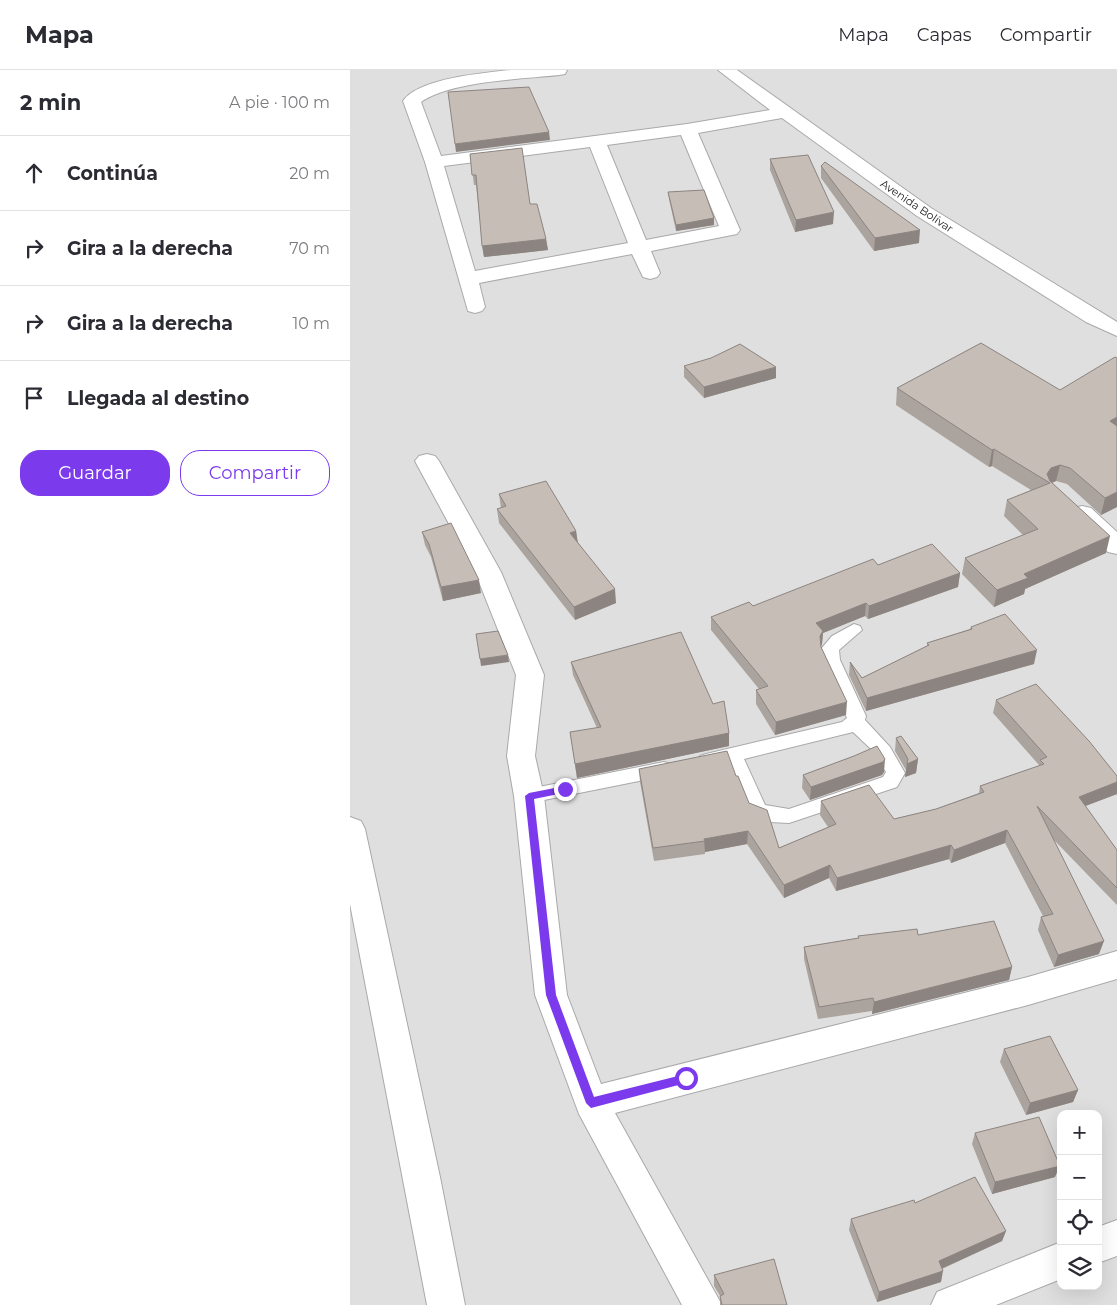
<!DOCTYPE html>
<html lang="es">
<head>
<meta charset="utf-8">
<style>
  body { margin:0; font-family:Montserrat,sans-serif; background:#f2f2f3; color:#2b2b33 }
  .controls { position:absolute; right:15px; bottom:15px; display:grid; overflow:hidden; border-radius:10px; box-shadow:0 5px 20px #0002 }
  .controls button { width:45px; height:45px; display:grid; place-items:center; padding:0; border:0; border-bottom:1px solid #e1e1e2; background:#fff; color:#2b2b33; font:25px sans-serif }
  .stop { position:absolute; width:15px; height:15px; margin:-11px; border:4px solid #7c3aed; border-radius:50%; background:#fff }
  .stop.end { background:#7c3aed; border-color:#fff; box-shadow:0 1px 5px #0008 }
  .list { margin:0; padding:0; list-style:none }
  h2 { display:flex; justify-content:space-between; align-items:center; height:65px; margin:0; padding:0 20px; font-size:21px }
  h2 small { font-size:16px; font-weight:400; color:#7c7c81 }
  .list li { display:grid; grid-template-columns:32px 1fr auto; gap:15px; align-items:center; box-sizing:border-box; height:75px; padding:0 20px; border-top:1px solid #e1e1e2 }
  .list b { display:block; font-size:19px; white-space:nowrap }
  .list em { font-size:16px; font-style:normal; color:#7c7c81 }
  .actions { display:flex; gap:10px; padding:15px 20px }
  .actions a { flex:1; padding:11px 0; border:1px solid #7c3aed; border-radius:20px; text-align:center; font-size:18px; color:#7c3aed }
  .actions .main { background:#7c3aed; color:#fff }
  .icon { flex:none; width:28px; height:28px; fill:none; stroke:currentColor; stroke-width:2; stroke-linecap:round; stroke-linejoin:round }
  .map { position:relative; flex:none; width:767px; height:1235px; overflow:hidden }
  header { display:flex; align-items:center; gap:30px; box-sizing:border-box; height:70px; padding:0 25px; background:#fff; border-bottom:1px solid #e1e1e2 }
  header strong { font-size:24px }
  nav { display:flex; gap:28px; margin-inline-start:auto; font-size:18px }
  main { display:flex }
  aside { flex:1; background:#fff }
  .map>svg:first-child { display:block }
  .residential { fill:#e0dfdf; fill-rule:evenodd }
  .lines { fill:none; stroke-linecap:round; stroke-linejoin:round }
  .lane-casing { stroke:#a9a9a9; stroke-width:2 }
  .street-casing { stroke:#a9a9a9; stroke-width:2 }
  .lane { fill:#fff; fill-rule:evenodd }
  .street { fill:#fff; fill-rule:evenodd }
  .wall { fill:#aba39d }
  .shaded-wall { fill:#8b8480 }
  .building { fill:#c7bdb7; stroke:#8b8480 }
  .route { fill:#7c3aed }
  .labels { text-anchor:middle; stroke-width:4; stroke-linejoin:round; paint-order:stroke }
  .far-street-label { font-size:11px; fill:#222; stroke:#fff }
</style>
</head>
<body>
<header>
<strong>Mapa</strong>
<nav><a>Mapa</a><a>Capas</a><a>Compartir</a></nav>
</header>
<main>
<aside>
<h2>2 min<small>A pie · 100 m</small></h2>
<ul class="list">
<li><svg class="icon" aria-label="ahead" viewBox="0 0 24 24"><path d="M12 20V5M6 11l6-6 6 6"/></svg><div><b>Continúa</b></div><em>20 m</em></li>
<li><svg class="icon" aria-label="right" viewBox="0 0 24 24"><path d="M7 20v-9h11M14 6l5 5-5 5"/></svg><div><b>Gira a la derecha</b></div><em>70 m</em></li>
<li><svg class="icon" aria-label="right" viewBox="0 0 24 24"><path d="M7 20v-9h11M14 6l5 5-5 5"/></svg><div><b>Gira a la derecha</b></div><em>10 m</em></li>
<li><svg class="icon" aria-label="arrive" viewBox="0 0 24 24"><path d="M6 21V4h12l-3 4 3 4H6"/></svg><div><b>Llegada al destino</b></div></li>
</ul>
<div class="actions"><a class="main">Guardar</a><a>Compartir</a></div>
</aside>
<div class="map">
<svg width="767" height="1235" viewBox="0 0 767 1235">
  <rect width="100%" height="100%" fill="#f2eee8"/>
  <!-- residential -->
  <path class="residential" d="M 0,0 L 767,0 L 767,1235 L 0,1235 ZM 711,1044 L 748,1044 L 748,1216 L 711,1216 Z"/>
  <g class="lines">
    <!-- lane casing -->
    <g class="lane-casing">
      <path id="lane" d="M 504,554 L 510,556 L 512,560 L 489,580 L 490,590 L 516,646 L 515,650 L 540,677 L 555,703 L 547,717 L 439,753 L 420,752 L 401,745 L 378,693 L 356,698 L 350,696 L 347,691 L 350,686 L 356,684 L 492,652 L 497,648 L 472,590 L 471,579 L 482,566 ZM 503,662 L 522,680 L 536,702 L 533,707 L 439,739 L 415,735 L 394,689 Z
        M 314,692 L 321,694 L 323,699 L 321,704 L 314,706 L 179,733 L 172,731 L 170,726 L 172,721 L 179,719 Z"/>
    </g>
    <!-- street casing -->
    <g class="street-casing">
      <path id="street" d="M 161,0 L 217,0 L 215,4 L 209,5 C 172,9 101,11 71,32 L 91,86 L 337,54 L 420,40 L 368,0 L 387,0 L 581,138 L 767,252 L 767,266 L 736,252 L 567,146 L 432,48 L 348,63 L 390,160 L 387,164 L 301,181 L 310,203 L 307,207 L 300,209 L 293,207 L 282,184 L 129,213 L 135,237 L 132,241 L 125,243 L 118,241 L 75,92 L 53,31 C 69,8 135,3 161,0 ZM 331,65 L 369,156 L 296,170 L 257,75 ZM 240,77 L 278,173 L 125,201 L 94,96 Z
        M 77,384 L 85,386 L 89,391 L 151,502 L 194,605 L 185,686 L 194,726 L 217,925 L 251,1014 L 678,907 L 767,881 L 767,909 L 678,935 L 265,1043 L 372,1235 L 332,1235 L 229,1044 L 185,925 L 164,726 L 157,686 L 166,605 L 125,502 L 65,391 L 69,386 Z
        M 732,436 L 741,438 L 767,462 L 767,484 L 758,482 L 723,450 L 720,444 L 723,438 Z
        M 0,747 L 11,751 L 15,759 L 90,1107 L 115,1235 L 77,1235 L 0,834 Z
        M 767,1150 L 767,1186 L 748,1193 L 748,1157 Z
        M 711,1172 L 711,1209 L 646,1235 L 581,1235 L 587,1222 Z"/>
    </g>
    <!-- lane -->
    <use href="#lane" class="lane"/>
    <!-- street -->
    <use href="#street" class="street"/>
  </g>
  <!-- wall -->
  <path class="wall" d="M 120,84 L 180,134 L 196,169 L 198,180 L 134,187 L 126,115 L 124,115 Z
    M 420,89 L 483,154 L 445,162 L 420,100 Z
    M 471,96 L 569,173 L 524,181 L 471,108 Z
    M 318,122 L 364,148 L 364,155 L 326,161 L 319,129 Z
    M 631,273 L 767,437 L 751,445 L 717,414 L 706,411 L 702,413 L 756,483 L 675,519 L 674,524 L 644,537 L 612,504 L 615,488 L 673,465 L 654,446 L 657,430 L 681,420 L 642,396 L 639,397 L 546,335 L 547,318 Z
    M 334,296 L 426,308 L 354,328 L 334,307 Z
    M 149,424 L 226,461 L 228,473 L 266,533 L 225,550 L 149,453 L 147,439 L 151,438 Z
    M 72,462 L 131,523 L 93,531 L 81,487 L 75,475 Z
    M 528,495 L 610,503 L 608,517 L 518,549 L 515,546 L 473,563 L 472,574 L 471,576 L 496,645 L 425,665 L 406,634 L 406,620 L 409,619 L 361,560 L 361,547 L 403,536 Z
    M 621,557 L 684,594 L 516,641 L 499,605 L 500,592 L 512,608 L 577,576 L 577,573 L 620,559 Z
    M 221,592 L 379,676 L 227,708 L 220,662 L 247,658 L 223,605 Z
    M 646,630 L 767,724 L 735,736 L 767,780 L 767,835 L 704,770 L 749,884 L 704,897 L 688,860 L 691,847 L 693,846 L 655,773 L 601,793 L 599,789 L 486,821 L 479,808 L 434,828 L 397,774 L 355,782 L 355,784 L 304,791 L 290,712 L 289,699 L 386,706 L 399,733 L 429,778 L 478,757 L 470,745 L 471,731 L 544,749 L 586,739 L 629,723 L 630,716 L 689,696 L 689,695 L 643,643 Z
    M 546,668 L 568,689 L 566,703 L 555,707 L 556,700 L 545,681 Z
    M 504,686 L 534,702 L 532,705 L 460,730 L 452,718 L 453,705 Z
    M 568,865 L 662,897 L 659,910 L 522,944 L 522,941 L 468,949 L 454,889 L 454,877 L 508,868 L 508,866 Z
    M 654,979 L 728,1020 L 723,1032 L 676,1045 L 650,992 Z
    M 625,1063 L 705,1107 L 642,1124 L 622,1074 Z
    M 565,1133 L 656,1161 L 652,1171 L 592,1199 L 591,1212 L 527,1232 L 499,1160 L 501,1149 Z
    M 364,1205 L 437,1235 L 370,1235 L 370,1226 L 364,1216 Z"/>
  <!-- shaded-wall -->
  <path class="shaded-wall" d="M 199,62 L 200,70 L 106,82 L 105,74 Z
    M 484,142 L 483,154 L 445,162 L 446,150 Z
    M 364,148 L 364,155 L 326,161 L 326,155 Z
    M 570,160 L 569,173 L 524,181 L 525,168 Z
    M 196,169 L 198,180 L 134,187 L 132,176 Z
    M 426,297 L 426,308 L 354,328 L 354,317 Z
    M 767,347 L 767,361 L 760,351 Z
    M 644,379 L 642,396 L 639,397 L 642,380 Z
    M 710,395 L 706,411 L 699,414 L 697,404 L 701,398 Z
    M 767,422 L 767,437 L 751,445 L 755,428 Z
    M 226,461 L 228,475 L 220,463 Z
    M 760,466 L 756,483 L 675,519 L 674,524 L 644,537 L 647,520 L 674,504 Z
    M 610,503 L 608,517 L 518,549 L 519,536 Z
    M 129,510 L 131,523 L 93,531 L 91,517 Z
    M 265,519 L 266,533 L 225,550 L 224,537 Z
    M 516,533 L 515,546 L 473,563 L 472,574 L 469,579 L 466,553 Z
    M 687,580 L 684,594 L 516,641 L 517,628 Z
    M 158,585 L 159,592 L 131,596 L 130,589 Z
    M 497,632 L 496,645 L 425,665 L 426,652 Z
    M 379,663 L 379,676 L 227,708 L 225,694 Z
    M 535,689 L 534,702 L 532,705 L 460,730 L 461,717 Z
    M 568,689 L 566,703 L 555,707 L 557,694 Z
    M 767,712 L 767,724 L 725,740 L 729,727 Z
    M 657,760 L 655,773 L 601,793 L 604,780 Z
    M 398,761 L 397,774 L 355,782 L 354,769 Z
    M 601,775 L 599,789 L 486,821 L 487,808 Z
    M 480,795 L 479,808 L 434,828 L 434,815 Z
    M 754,871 L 749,884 L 704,897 L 708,885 Z
    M 662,897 L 659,910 L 522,944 L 524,932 Z
    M 728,1020 L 723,1032 L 676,1045 L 680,1033 Z
    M 710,1096 L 705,1107 L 642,1124 L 645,1112 Z
    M 656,1161 L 652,1171 L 586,1201 L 589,1191 Z
    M 593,1201 L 591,1212 L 527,1232 L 529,1222 Z"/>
  <!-- building -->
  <path class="building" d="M 179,17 L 199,62 L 105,74 L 98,22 Z
    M 172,78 L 180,134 L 187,134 L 196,169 L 132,176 L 126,105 L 122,105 L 120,84 Z
    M 458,85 L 484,142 L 446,150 L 420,89 Z
    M 475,92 L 570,160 L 525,168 L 471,96 Z
    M 354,120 L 364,148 L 326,155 L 318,122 Z
    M 631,273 L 710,320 L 765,287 L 767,288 L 767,347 L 760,351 L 767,356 L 767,422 L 755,428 L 720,398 L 710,395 L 701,398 L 697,404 L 700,411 L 760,466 L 674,504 L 678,508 L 647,520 L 615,488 L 688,459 L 657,430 L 700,413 L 644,379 L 642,380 L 547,318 Z
    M 390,274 L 426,297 L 354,317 L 334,296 L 361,288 Z
    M 196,411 L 226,461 L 220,463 L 265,519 L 224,537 L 147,439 L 156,436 L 149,424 Z
    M 101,453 L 129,510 L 91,517 L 79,474 L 72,462 Z
    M 582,474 L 610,503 L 519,536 L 516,533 L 466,553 L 473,561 L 470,566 L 471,577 L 497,632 L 426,652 L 406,620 L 418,616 L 361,547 L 399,532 L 403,536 L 523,489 L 528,495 Z
    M 655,544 L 687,580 L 517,628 L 500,592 L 512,608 L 579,575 L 577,573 L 622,559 L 621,557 Z
    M 148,561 L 158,585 L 130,589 L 126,564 Z
    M 331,562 L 363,634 L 374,631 L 379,663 L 225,694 L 220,662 L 251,657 L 221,592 Z
    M 686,614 L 739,671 L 767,706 L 767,712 L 729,727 L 767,780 L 767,818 L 687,736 L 754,871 L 708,885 L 691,847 L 703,844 L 657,760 L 604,780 L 601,775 L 487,808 L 480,795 L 434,815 L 398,761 L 354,769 L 355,771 L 303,778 L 289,699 L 377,681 L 386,706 L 388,706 L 399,733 L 417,740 L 429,778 L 486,754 L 471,731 L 519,715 L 544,749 L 586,739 L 634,722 L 630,716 L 694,694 L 690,690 L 697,687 L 646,630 Z
    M 551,666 L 568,689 L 557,694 L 558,689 L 546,668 Z
    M 527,676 L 535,689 L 533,692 L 461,717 L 453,705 L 504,686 Z
    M 644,851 L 662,897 L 524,932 L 523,928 L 469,937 L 454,877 L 509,868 L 508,866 L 567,859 L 568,865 Z
    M 700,966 L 728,1020 L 680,1033 L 654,979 Z
    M 689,1047 L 710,1096 L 645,1112 L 625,1063 Z
    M 625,1107 L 656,1161 L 589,1191 L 593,1201 L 529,1222 L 501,1149 L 564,1130 L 565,1133 Z
    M 424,1189 L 437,1235 L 372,1235 L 370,1226 L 374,1224 L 364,1205 Z"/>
  <!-- route -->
  <path class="route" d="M 215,716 L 218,717 L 218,722 L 184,729 L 206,925 L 244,1027 L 336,1004 L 341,1008 L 336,1013 L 241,1038 L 236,1033 L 196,925 L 175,726 L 179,723 Z"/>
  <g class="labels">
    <!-- far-street labels -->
    <g class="far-street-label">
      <text transform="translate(567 136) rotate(34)" y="4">Avenida Bolívar</text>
    </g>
  </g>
</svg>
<div class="controls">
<button>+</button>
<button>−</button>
<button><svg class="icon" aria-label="locate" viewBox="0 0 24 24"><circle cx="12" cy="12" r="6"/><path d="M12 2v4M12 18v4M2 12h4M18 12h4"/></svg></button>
<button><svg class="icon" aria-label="layers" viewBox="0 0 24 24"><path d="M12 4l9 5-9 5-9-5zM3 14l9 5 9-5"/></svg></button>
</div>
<div class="stop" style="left:336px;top:1008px"></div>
<div class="stop end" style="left:215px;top:719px"></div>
</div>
</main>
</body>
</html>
